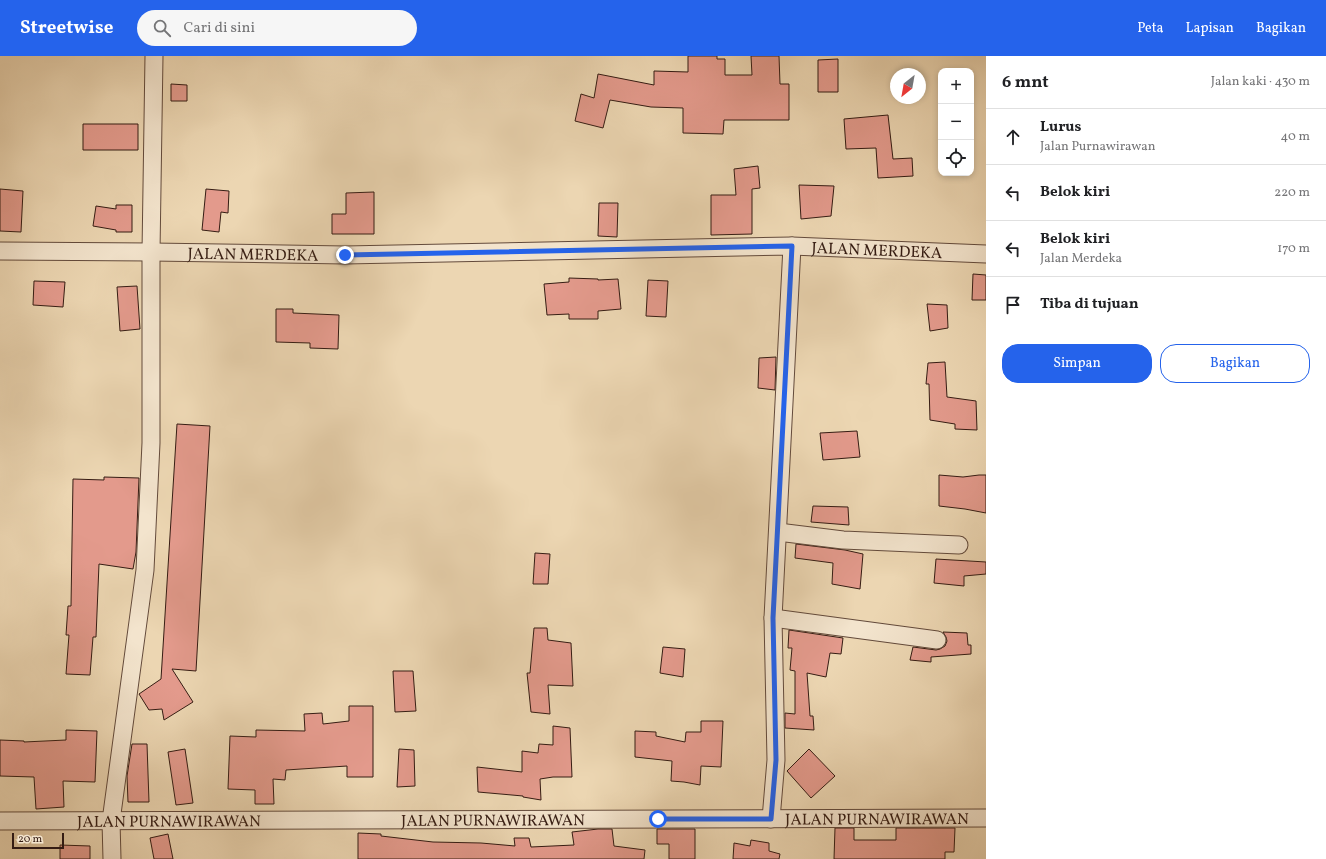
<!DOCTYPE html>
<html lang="id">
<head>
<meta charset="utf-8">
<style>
  body { margin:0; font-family:Vollkorn,serif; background:#f6f6f6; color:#202124 }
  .controls { position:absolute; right:12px; top:12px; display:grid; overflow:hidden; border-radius:8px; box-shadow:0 2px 6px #0003 }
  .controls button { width:36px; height:36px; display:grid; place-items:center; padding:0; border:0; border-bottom:1px solid #e0e0e0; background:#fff; color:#202124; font:20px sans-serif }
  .compass { position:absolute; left:890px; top:12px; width:36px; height:36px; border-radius:50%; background:#fff; box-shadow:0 2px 6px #0003; rotate:211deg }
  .scale { position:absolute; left:12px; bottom:10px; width:52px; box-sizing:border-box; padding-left:4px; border:2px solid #351c13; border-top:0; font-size:11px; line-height:14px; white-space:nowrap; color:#351c13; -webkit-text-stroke:3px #f3e4cd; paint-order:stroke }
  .stop { position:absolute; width:12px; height:12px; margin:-9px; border:3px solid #2563eb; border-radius:50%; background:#fff }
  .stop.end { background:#2563eb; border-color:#fff; box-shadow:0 1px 4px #0008 }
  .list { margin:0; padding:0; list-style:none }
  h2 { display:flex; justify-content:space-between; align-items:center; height:52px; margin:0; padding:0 16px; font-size:17px }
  h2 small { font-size:13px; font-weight:400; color:#757577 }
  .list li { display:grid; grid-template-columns:26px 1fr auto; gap:12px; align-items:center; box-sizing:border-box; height:56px; padding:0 16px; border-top:1px solid #e0e0e0 }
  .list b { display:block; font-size:15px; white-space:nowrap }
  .list p { margin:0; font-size:13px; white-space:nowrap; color:#757577 }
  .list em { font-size:13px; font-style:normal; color:#757577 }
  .actions { display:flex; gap:8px; padding:12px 16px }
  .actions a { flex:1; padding:9px 0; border:1px solid #2563eb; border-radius:16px; text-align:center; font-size:14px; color:#2563eb }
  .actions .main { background:#2563eb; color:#fff }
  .icon { flex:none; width:22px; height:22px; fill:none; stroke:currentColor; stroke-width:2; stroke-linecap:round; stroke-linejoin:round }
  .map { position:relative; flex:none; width:986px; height:803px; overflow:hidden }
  header { display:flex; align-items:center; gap:24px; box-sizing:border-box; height:56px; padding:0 20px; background:#2563eb; color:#fff }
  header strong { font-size:19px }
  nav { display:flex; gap:22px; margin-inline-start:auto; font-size:14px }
  .search { width:280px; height:36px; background:#f6f6f6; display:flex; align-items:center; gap:10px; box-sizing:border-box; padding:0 14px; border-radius:22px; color:#757577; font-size:15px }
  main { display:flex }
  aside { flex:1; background:#fff }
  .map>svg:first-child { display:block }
  .building { fill:#e39a8c; stroke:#351c13 }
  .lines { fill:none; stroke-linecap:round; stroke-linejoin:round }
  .minor-casing { stroke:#634a3b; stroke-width:19 }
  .minor { stroke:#f3e4cd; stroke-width:17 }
  .route { stroke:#2563eb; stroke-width:5 }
  .labels { text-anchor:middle; stroke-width:4; stroke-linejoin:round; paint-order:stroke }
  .street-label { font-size:16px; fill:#351c13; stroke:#f3e4cd }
</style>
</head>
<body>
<header>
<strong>Streetwise</strong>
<div class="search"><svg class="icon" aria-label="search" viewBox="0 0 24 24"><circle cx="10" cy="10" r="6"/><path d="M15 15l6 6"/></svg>Cari di sini</div>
<nav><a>Peta</a><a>Lapisan</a><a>Bagikan</a></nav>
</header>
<main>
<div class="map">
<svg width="986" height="803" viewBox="0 0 986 803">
  <rect width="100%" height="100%" fill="#ecd6b2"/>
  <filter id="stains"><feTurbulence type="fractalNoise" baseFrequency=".005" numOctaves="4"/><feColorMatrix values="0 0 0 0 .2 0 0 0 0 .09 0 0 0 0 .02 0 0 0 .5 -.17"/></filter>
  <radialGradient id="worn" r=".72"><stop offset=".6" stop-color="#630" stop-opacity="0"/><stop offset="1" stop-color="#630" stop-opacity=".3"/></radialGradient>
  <!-- building -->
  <path class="building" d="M 688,0 L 717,0 L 717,3 L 725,3 L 725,19 L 752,19 L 751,0 L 779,0 L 780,28 L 789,28 L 789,64 L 724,64 L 723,78 L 683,77 L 683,52 L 651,51 L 610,44 L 603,72 L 575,65 L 581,38 L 594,42 L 598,18 L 654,29 L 654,15 L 688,16 Z
    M 838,3 L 838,36 L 818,36 L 818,4 Z
    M 171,28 L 187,29 L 187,45 L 171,45 Z
    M 888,59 L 893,103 L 912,102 L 913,120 L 878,122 L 876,92 L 846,93 L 844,63 Z
    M 83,68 L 138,68 L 138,94 L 83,94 Z
    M 758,110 L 760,132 L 752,133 L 752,178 L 711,179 L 711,139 L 736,139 L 734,113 Z
    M 799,129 L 834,130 L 831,160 L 801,163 Z
    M 0,133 L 23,135 L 21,176 L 0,175 Z
    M 206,133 L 229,135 L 228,157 L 221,156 L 219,176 L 202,174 Z
    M 374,136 L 374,178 L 332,178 L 332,158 L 346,158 L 346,137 Z
    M 599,147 L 618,147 L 617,181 L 598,180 Z
    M 116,149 L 132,149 L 132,176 L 116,176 L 116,174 L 93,170 L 96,150 L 116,153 Z
    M 973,218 L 986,219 L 986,244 L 972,244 Z
    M 569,222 L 598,223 L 598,224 L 618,223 L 621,253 L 598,255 L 598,263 L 569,263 L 569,258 L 547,259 L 544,228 L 569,226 Z
    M 648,224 L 668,225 L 666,261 L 646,260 Z
    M 34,225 L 65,226 L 63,251 L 33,249 Z
    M 137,230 L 140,273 L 120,275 L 117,231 Z
    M 927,248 L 947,249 L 948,272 L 930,275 Z
    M 276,253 L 293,253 L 293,257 L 339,259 L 338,293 L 310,292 L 310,287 L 276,286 Z
    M 776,301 L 775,334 L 758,332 L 759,302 Z
    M 945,306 L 947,341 L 976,345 L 977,374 L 955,373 L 955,368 L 930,364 L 929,328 L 926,328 L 928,307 Z
    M 177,368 L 210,370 L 196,615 L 172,613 L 193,646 L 164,664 L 162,653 L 149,654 L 139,638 L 161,623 Z
    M 857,375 L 860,401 L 823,404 L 820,377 Z
    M 939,419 L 963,421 L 979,419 L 986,419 L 986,457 L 965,453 L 939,450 Z
    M 104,421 L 139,422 L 136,496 L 133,513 L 99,508 L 96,581 L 93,581 L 90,619 L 66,618 L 69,579 L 66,579 L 68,550 L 71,550 L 73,423 L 104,424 Z
    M 813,450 L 848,451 L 849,469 L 811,466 Z
    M 796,488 L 845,494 L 863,498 L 860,533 L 832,528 L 833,507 L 795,502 Z
    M 535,497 L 550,498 L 548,528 L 533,528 Z
    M 936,503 L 986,506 L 986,518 L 964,520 L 964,530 L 934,527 Z
    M 534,572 L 547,572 L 548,584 L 571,587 L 573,630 L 548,629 L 550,658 L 531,656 L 527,617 L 530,617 Z
    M 789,574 L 843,582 L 841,598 L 830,597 L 826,621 L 807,617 L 810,660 L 813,660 L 814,674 L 785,672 L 785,657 L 795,658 L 795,615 L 790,614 L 792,592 L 788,592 Z
    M 943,576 L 967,577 L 968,589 L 971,589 L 971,598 L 931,601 L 931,606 L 910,604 L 913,591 L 936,594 L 940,593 L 945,590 L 947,585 L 946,581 Z
    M 663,591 L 685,593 L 683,621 L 660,617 Z
    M 393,615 L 413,615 L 416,655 L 395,656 Z
    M 349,650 L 373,650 L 373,721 L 347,721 L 347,710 L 286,714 L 285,724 L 273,723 L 274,748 L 255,748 L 255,734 L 228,733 L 230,680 L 256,681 L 256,674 L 305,675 L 304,658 L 322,657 L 323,668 L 349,665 Z
    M 701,665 L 723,665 L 721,711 L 701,710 L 700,729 L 684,726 L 671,725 L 672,705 L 635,701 L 635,675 L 656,676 L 656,680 L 685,686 L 686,676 L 701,676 Z
    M 553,670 L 570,672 L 572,721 L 553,721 L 540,723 L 541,744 L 523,741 L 523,740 L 478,736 L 477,711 L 522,716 L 522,695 L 538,697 L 539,688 L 553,689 Z
    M 66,674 L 97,675 L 95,726 L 63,725 L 64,751 L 36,753 L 34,721 L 0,720 L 0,684 L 24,685 L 24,686 L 66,684 Z
    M 132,688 L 147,688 L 149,746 L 128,746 L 127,720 Z
    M 185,693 L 193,747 L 176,749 L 168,696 Z
    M 399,693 L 414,694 L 415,730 L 397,731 Z
    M 809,693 L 835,720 L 811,742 L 787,715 Z
    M 835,772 L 854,772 L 854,784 L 896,784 L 896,772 L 955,772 L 954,796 L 945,796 L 945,803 L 834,803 Z
    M 598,773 L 612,773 L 614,790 L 645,794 L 644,803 L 358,803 L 358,777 L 381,778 L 381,780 L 433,786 L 481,787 L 515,790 L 514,782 L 529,782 L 531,791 L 574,789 L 572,776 Z
    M 657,773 L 695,773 L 695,803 L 669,803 L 669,788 L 657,788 Z
    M 168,778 L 173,803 L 154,803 L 150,782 Z
    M 751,784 L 769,787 L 769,795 L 780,798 L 779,803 L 733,803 L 734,787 L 750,790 Z
    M 60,789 L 90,790 L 90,803 L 60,803 Z"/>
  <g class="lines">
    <!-- minor casing -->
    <g class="minor-casing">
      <g id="minor">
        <path id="s1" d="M 0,195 L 151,196 L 345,199 L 792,190 L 986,198"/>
        <path d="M 778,476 L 843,484 L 959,489"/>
        <path d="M 773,562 L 937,584"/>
        <path d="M 771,763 L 776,704 L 773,562 L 792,190"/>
        <path id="s2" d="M 0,765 L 986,762"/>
        <path d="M 112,803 L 111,765 L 145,514 L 151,387 L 151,196 L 154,0"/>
      </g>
    </g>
    <!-- minor -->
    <use href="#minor" class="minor"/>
  </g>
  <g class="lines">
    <!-- route -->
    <path class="route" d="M 345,199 L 792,190 L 773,562 L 776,704 L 771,763 L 658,763"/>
  </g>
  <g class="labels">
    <!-- street labels -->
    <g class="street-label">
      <text dy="6" stroke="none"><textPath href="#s1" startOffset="877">JALAN MERDEKA</textPath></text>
      <text dy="6" stroke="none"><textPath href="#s1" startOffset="253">JALAN MERDEKA</textPath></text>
      <text dy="6" stroke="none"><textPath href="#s2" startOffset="877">JALAN PURNAWIRAWAN</textPath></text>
      <text dy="6" stroke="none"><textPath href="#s2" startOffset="169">JALAN PURNAWIRAWAN</textPath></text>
      <text dy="6" stroke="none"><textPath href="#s2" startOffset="493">JALAN PURNAWIRAWAN</textPath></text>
    </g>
  </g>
  <rect width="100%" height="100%" filter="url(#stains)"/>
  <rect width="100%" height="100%" fill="url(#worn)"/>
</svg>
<div class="controls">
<button>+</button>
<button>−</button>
<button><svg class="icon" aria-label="locate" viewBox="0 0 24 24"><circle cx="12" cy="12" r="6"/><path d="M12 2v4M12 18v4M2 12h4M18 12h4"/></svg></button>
</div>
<svg class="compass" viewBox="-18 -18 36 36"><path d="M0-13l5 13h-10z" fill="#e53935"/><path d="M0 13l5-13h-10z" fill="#757577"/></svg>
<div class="scale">20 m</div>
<div class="stop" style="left:658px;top:763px"></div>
<div class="stop end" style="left:345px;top:199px"></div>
</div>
<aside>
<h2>6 mnt<small>Jalan kaki · 430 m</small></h2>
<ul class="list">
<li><svg class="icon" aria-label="ahead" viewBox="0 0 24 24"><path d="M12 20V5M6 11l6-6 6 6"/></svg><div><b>Lurus</b><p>Jalan Purnawirawan</p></div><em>40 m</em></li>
<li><svg class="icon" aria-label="left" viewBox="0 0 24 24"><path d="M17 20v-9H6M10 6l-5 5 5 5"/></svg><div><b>Belok kiri</b></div><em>220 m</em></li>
<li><svg class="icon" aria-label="left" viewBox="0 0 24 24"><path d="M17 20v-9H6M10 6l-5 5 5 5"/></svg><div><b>Belok kiri</b><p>Jalan Merdeka</p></div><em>170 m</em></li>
<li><svg class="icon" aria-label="arrive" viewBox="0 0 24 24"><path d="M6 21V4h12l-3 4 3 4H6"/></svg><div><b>Tiba di tujuan</b></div></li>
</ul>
<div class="actions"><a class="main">Simpan</a><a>Bagikan</a></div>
</aside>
</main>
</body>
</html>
